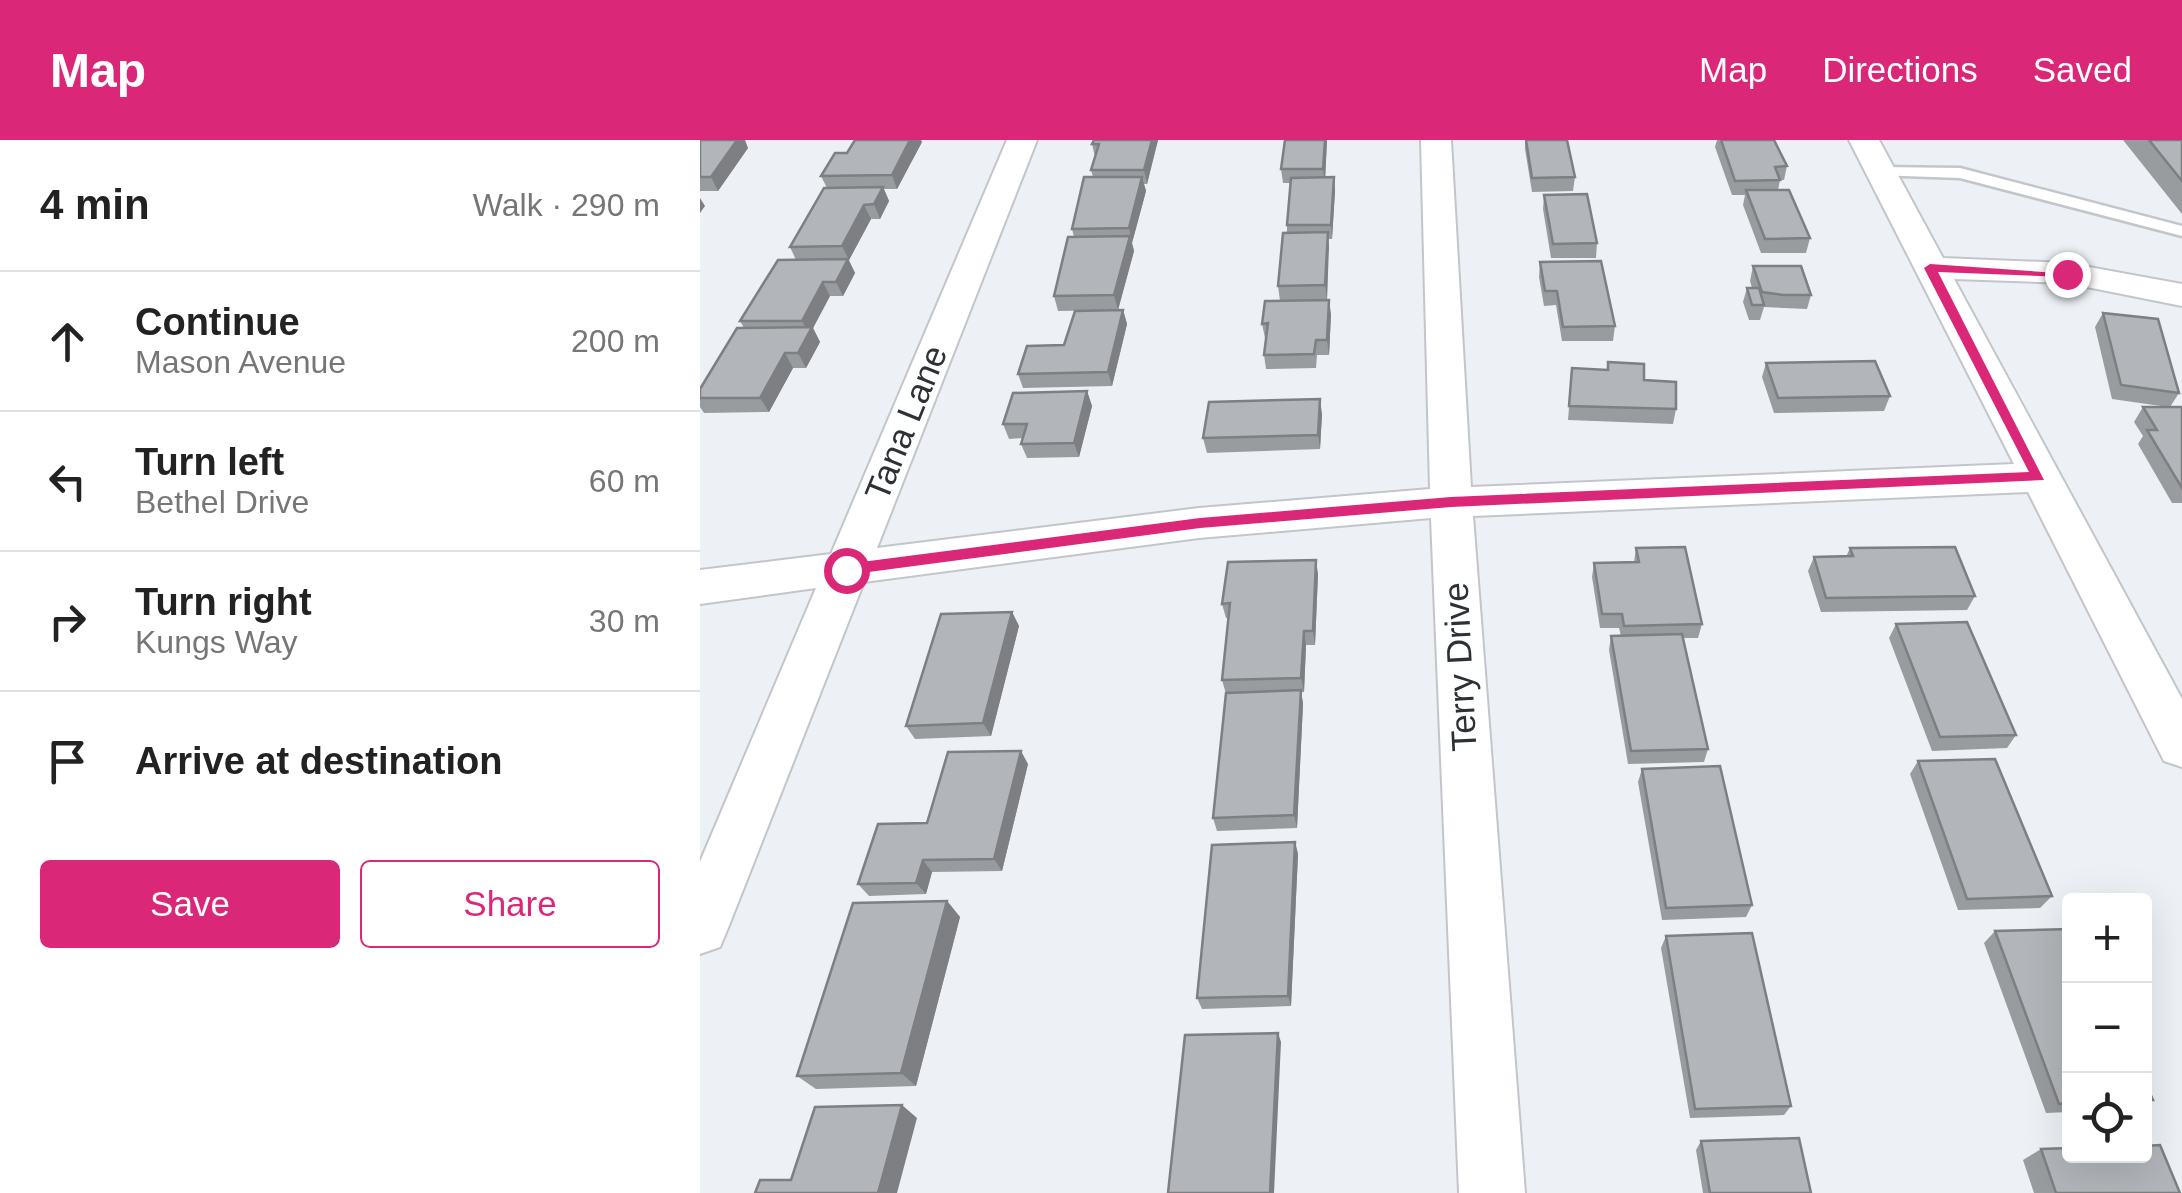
<!DOCTYPE html>
<html lang="en">
<head>
<meta charset="utf-8">
<style>
  body { margin:0; font-family:Arial,sans-serif; background:#f2f2f2; color:#222 }
  .controls { position:absolute; right:30px; bottom:30px; display:grid; overflow:hidden; border-radius:10px; box-shadow:0 10px 40px #0002 }
  .controls button { width:90px; height:90px; display:grid; place-items:center; padding:0; border:0; border-bottom:2px solid #e0e0e0; background:#fff; color:#222; font:50px sans-serif }
  .stop { position:absolute; width:30px; height:30px; margin:-22px; border:8px solid #db2777; border-radius:50%; background:#fff }
  .stop.end { background:#db2777; border-color:#fff; box-shadow:0 2px 10px #0008 }
  .list { margin:0; padding:0; list-style:none }
  h2 { display:flex; justify-content:space-between; align-items:center; height:130px; margin:0; padding:0 40px; font-size:42px }
  h2 small { font-size:32px; font-weight:400; color:#767676 }
  .list li { display:grid; grid-template-columns:65px 1fr auto; gap:30px; align-items:center; box-sizing:border-box; height:140px; padding:0 40px; border-top:2px solid #e0e0e0 }
  .list b { display:block; font-size:38px; white-space:nowrap }
  .list p { margin:0; font-size:32px; white-space:nowrap; color:#767676 }
  .list em { font-size:32px; font-style:normal; color:#767676 }
  .actions { display:flex; gap:20px; padding:30px 40px }
  .actions a { flex:1; padding:22px 0; border:2px solid #db2777; border-radius:10px; text-align:center; font-size:35px; color:#db2777 }
  .actions .main { background:#db2777; color:#fff }
  .icon { flex:none; width:55px; height:55px; fill:none; stroke:currentColor; stroke-width:2; stroke-linecap:round; stroke-linejoin:round }
  .map { position:relative; flex:none; width:1482px; height:1053px; overflow:hidden }
  header { display:flex; align-items:center; gap:60px; box-sizing:border-box; height:140px; padding:0 50px; background:#db2777; color:#fff }
  header strong { font-size:48px }
  nav { display:flex; gap:55px; margin-inline-start:auto; font-size:35px }
  main { display:flex }
  aside { flex:1; background:#fff }
  .map>svg:first-child { display:block }
  .lines { fill:none; stroke-linecap:round; stroke-linejoin:round }
  .lane-casing { stroke:#c2c6ca; stroke-width:5 }
  .street-casing { stroke:#c2c6ca; stroke-width:4 }
  .lane { fill:#fff; fill-rule:evenodd }
  .street { fill:#fff; fill-rule:evenodd }
  .wall { fill:#999c9f }
  .shaded-wall { fill:#7d7f82 }
  .building { fill:#b2b5b9; stroke:#7d7f82; stroke-width:2.5 }
  .route { fill:#db2777 }
  .labels { text-anchor:middle; stroke-width:8; stroke-linejoin:round; paint-order:stroke }
  .street-label { font-size:35px; fill:#2f3032; stroke:#fdfeff }
</style>
</head>
<body>
<header>
<strong>Map</strong>
<nav><a>Map</a><a>Directions</a><a>Saved</a></nav>
</header>
<main>
<aside>
<h2>4 min<small>Walk · 290 m</small></h2>
<ul class="list">
<li><svg class="icon" aria-label="ahead" viewBox="0 0 24 24"><path d="M12 20V5M6 11l6-6 6 6"/></svg><div><b>Continue</b><p>Mason Avenue</p></div><em>200 m</em></li>
<li><svg class="icon" aria-label="left" viewBox="0 0 24 24"><path d="M17 20v-9H6M10 6l-5 5 5 5"/></svg><div><b>Turn left</b><p>Bethel Drive</p></div><em>60 m</em></li>
<li><svg class="icon" aria-label="right" viewBox="0 0 24 24"><path d="M7 20v-9h11M14 6l5 5-5 5"/></svg><div><b>Turn right</b><p>Kungs Way</p></div><em>30 m</em></li>
<li><svg class="icon" aria-label="arrive" viewBox="0 0 24 24"><path d="M6 21V4h12l-3 4 3 4H6"/></svg><div><b>Arrive at destination</b></div></li>
</ul>
<div class="actions"><a class="main">Save</a><a>Share</a></div>
</aside>
<div class="map">
<svg width="1482" height="1053" viewBox="0 0 1482 1053">
  <rect width="100%" height="100%" fill="#edf1f5"/>
  <g class="lines">
    <!-- lane casing -->
    <g class="lane-casing">
      <path id="lane" d="M 1181,27 L 1260,28 L 1482,86 L 1482,96 L 1260,38 L 1175,35 L 1173,32 Z"/>
    </g>
    <!-- street casing -->
    <g class="street-casing">
      <path id="street" d="M 307,0 L 337,0 L 177,408 L 499,368 L 730,349 L 721,0 L 751,0 L 771,347 L 1314,324 L 1149,0 L 1179,0 L 1243,118 L 1367,123 L 1482,144 L 1482,166 L 1367,143 L 1254,139 L 1482,559 L 1482,627 L 1464,621 L 1328,352 L 773,376 L 825,1053 L 759,1053 L 731,378 L 499,398 L 164,442 L 28,788 L 20,807 L 0,814 L 0,722 L 116,448 L 0,464 L 0,430 L 131,414 Z"/>
    </g>
    <!-- lane -->
    <use href="#lane" class="lane"/>
    <!-- street -->
    <use href="#street" class="street"/>
  </g>
  <!-- wall -->
  <path class="wall" d="M 0,0 L 48,8 L 18,51 L 0,51 Z
    M 458,0 L 447,44 L 444,44 L 446,51 L 432,103 L 434,111 L 418,170 L 358,171 L 354,156 L 374,97 L 372,89 L 393,37 L 391,30 L 395,17 L 392,4 Z
    M 627,0 L 625,37 L 634,37 L 635,51 L 632,99 L 628,99 L 627,160 L 580,161 L 578,146 L 587,93 L 587,85 L 591,43 L 583,43 L 581,29 Z
    M 825,0 L 867,0 L 875,37 L 873,51 L 832,52 L 825,9 Z
    M 1017,0 L 1074,0 L 1087,26 L 1084,40 L 1080,40 L 1078,50 L 1110,98 L 1106,113 L 1061,113 L 1043,65 L 1045,55 L 1032,55 L 1015,7 Z
    M 1423,0 L 1482,0 L 1482,74 Z
    M 222,2 L 197,49 L 184,49 L 189,61 L 180,79 L 171,79 L 149,120 L 155,133 L 143,156 L 130,156 L 113,188 L 120,202 L 106,228 L 93,228 L 69,272 L 4,273 L 0,267 L 0,249 L 44,188 L 40,181 L 96,120 L 90,107 L 127,48 L 121,36 L 147,13 Z
    M 844,55 L 897,103 L 896,118 L 851,118 L 843,69 Z
    M 840,122 L 915,186 L 913,201 L 862,201 L 856,165 L 844,166 L 839,137 Z
    M 1053,126 L 1111,155 L 1107,169 L 1064,167 L 1060,180 L 1049,180 L 1043,162 L 1047,148 L 1052,148 L 1050,141 Z
    M 423,170 L 427,184 L 412,246 L 323,248 L 318,234 Z
    M 1403,173 L 1479,253 L 1470,267 L 1482,267 L 1482,363 L 1472,363 L 1438,304 L 1443,296 L 1434,282 L 1443,267 L 1468,267 L 1412,259 L 1395,187 Z
    M 631,174 L 629,215 L 617,215 L 616,228 L 566,229 L 564,215 L 566,198 L 565,198 L 562,184 Z
    M 1066,223 L 1190,256 L 1184,271 L 1074,273 L 1062,237 Z
    M 872,228 L 944,240 L 976,269 L 973,284 L 868,280 Z
    M 387,251 L 392,266 L 379,317 L 327,318 L 321,304 L 323,298 L 309,299 L 303,284 Z
    M 622,274 L 620,309 L 507,313 L 503,298 Z
    M 936,408 L 1002,484 L 998,498 L 983,498 L 1008,609 L 1004,622 L 928,624 L 909,510 L 911,496 L 921,496 L 919,488 L 900,488 L 892,437 L 894,423 L 934,422 Z
    M 1150,408 L 1275,456 L 1267,470 L 1121,472 L 1108,431 L 1114,417 L 1146,417 Z
    M 618,434 L 615,505 L 606,505 L 604,552 L 601,552 L 603,564 L 597,688 L 517,691 L 513,678 L 526,554 L 522,540 L 528,478 L 526,478 L 522,464 Z
    M 312,472 L 319,486 L 291,596 L 215,599 L 206,586 Z
    M 1196,484 L 1316,595 L 1307,608 L 1232,611 L 1189,498 Z
    M 1218,621 L 1352,756 L 1340,768 L 1258,770 L 1210,634 Z
    M 328,624 L 302,731 L 232,732 L 226,754 L 169,756 L 158,744 Z
    M 942,629 L 1052,765 L 1046,777 L 962,780 L 938,642 Z
    M 595,702 L 598,714 L 591,866 L 502,869 L 497,858 Z
    M 247,761 L 260,777 L 216,946 L 116,949 L 97,936 Z
    M 1370,789 L 1370,972 L 1346,973 L 1284,803 L 1295,791 Z
    M 966,796 L 1091,966 L 1084,975 L 990,978 L 961,808 Z
    M 1001,1001 L 1111,1053 L 1003,1053 L 996,1010 Z
    M 1341,1009 L 1480,1053 L 1334,1053 L 1323,1020 Z"/>
  <!-- shaded-wall -->
  <path class="shaded-wall" d="M 37,0 L 45,0 L 48,8 L 18,51 L 11,37 Z
    M 210,0 L 221,0 L 222,2 L 197,49 L 192,35 Z
    M 452,0 L 458,0 L 447,44 L 444,30 Z
    M 625,0 L 627,0 L 625,43 L 623,29 Z
    M 442,37 L 446,51 L 432,103 L 429,88 Z
    M 634,37 L 635,51 L 632,99 L 631,85 Z
    M 183,47 L 189,61 L 180,79 L 174,64 Z
    M 0,58 L 5,66 L 0,73 Z
    M 164,65 L 171,79 L 149,120 L 142,106 Z
    M 628,92 L 629,107 L 627,160 L 625,145 Z
    M 430,96 L 434,111 L 418,170 L 414,155 Z
    M 148,119 L 155,133 L 143,156 L 136,142 Z
    M 123,142 L 130,156 L 113,188 L 120,202 L 106,228 L 98,213 L 109,194 L 102,181 Z
    M 629,160 L 631,174 L 629,215 L 627,200 Z
    M 423,170 L 427,184 L 412,246 L 408,232 Z
    M 85,213 L 93,228 L 69,272 L 60,258 Z
    M 387,251 L 392,266 L 379,317 L 374,303 Z
    M 620,259 L 622,274 L 620,309 L 618,295 Z
    M 616,420 L 618,434 L 615,505 L 613,491 Z
    M 312,472 L 319,486 L 291,596 L 283,583 Z
    M 604,491 L 606,505 L 604,552 L 601,538 Z
    M 601,550 L 603,564 L 597,688 L 594,675 Z
    M 321,611 L 328,624 L 302,731 L 294,719 Z
    M 595,702 L 598,714 L 591,866 L 588,856 Z
    M 223,720 L 232,732 L 226,754 L 216,743 Z
    M 247,761 L 260,777 L 216,946 L 201,933 Z
    M 578,893 L 581,902 L 574,1053 L 570,1053 Z
    M 202,965 L 217,978 L 197,1053 L 178,1053 Z"/>
  <!-- building -->
  <path class="building" d="M 0,0 L 37,0 L 11,37 L 0,37 Z
    M 155,0 L 210,0 L 192,35 L 121,36 L 135,13 L 147,13 Z
    M 394,0 L 452,0 L 444,30 L 391,30 L 399,4 L 392,4 Z
    M 585,0 L 625,0 L 623,29 L 581,29 Z
    M 826,0 L 867,0 L 875,37 L 832,38 Z
    M 1021,0 L 1074,0 L 1087,26 L 1075,27 L 1080,40 L 1035,41 Z
    M 1449,0 L 1482,0 L 1482,41 Z
    M 384,37 L 442,37 L 429,88 L 372,89 Z
    M 634,37 L 631,85 L 587,85 L 591,38 Z
    M 183,47 L 174,64 L 164,65 L 142,106 L 90,107 L 124,48 Z
    M 1046,50 L 1089,50 L 1110,98 L 1065,99 Z
    M 887,54 L 897,103 L 853,104 L 844,55 Z
    M 628,92 L 625,145 L 578,146 L 583,93 Z
    M 430,96 L 414,155 L 354,156 L 368,97 Z
    M 148,119 L 136,142 L 123,142 L 102,181 L 40,181 L 78,120 Z
    M 901,121 L 915,186 L 863,187 L 857,151 L 845,151 L 840,122 Z
    M 1053,126 L 1101,126 L 1111,155 L 1083,155 L 1062,152 Z
    M 1047,148 L 1059,148 L 1064,165 L 1052,165 Z
    M 629,160 L 627,200 L 616,200 L 614,214 L 564,215 L 568,183 L 562,184 L 565,161 Z
    M 423,170 L 408,232 L 318,234 L 327,206 L 364,205 L 375,171 Z
    M 1403,173 L 1458,179 L 1479,253 L 1421,245 Z
    M 112,187 L 98,213 L 85,213 L 60,258 L 0,258 L 0,249 L 37,188 Z
    M 1175,221 L 1190,256 L 1078,258 L 1066,223 Z
    M 908,222 L 944,224 L 944,240 L 976,242 L 976,269 L 869,266 L 872,228 L 908,230 Z
    M 387,251 L 374,303 L 321,304 L 327,284 L 303,284 L 313,253 Z
    M 620,259 L 618,295 L 503,298 L 509,262 Z
    M 1443,267 L 1482,267 L 1482,348 L 1447,290 L 1457,290 Z
    M 985,407 L 1002,484 L 924,486 L 922,474 L 902,474 L 894,423 L 939,422 L 936,408 Z
    M 1255,407 L 1275,456 L 1126,458 L 1114,417 L 1153,416 L 1150,408 Z
    M 616,420 L 613,491 L 604,491 L 601,538 L 522,540 L 530,463 L 522,464 L 528,422 Z
    M 312,472 L 283,583 L 206,586 L 241,474 Z
    M 1267,482 L 1316,595 L 1240,597 L 1196,484 Z
    M 982,494 L 1008,609 L 931,611 L 911,496 Z
    M 601,550 L 594,675 L 513,678 L 526,553 Z
    M 321,611 L 294,719 L 223,720 L 216,743 L 158,744 L 178,684 L 227,683 L 248,612 Z
    M 1295,619 L 1352,756 L 1267,759 L 1218,621 Z
    M 1020,626 L 1052,765 L 966,768 L 942,629 Z
    M 595,702 L 588,856 L 497,858 L 512,705 Z
    M 247,761 L 201,933 L 97,936 L 153,763 Z
    M 1370,789 L 1370,963 L 1359,964 L 1295,791 Z
    M 1052,793 L 1091,966 L 995,969 L 966,796 Z
    M 578,893 L 570,1053 L 468,1053 L 485,895 Z
    M 1444,940 L 1453,960 L 1444,960 Z
    M 202,965 L 178,1053 L 55,1053 L 60,1040 L 91,1040 L 115,967 Z
    M 1099,998 L 1111,1053 L 1010,1053 L 1001,1001 Z
    M 1460,1005 L 1480,1053 L 1356,1053 L 1341,1009 L 1370,1008 L 1370,1016 L 1444,1016 L 1444,1006 Z"/>
  <!-- route -->
  <path class="route" d="M 1230,124 L 1373,134 L 1367,137 L 1238,132 L 1344,340 L 751,367 L 500,388 L 146,435 L 138,430 L 146,424 L 500,378 L 751,357 L 1329,332 L 1224,128 Z"/>
  <g class="labels">
    <!-- street labels -->
    <g class="street-label">
      <text transform="translate(206 283) rotate(-68)" y="12">Tana Lane</text>
      <text transform="translate(760 527) rotate(-93)" y="12">Terry Drive</text>
    </g>
  </g>
</svg>
<div class="controls">
<button>+</button>
<button>−</button>
<button><svg class="icon" aria-label="locate" viewBox="0 0 24 24"><circle cx="12" cy="12" r="6"/><path d="M12 2v4M12 18v4M2 12h4M18 12h4"/></svg></button>
</div>
<div class="stop" style="left:146px;top:430px"></div>
<div class="stop end" style="left:1367px;top:134px"></div>
</div>
</main>
</body>
</html>
